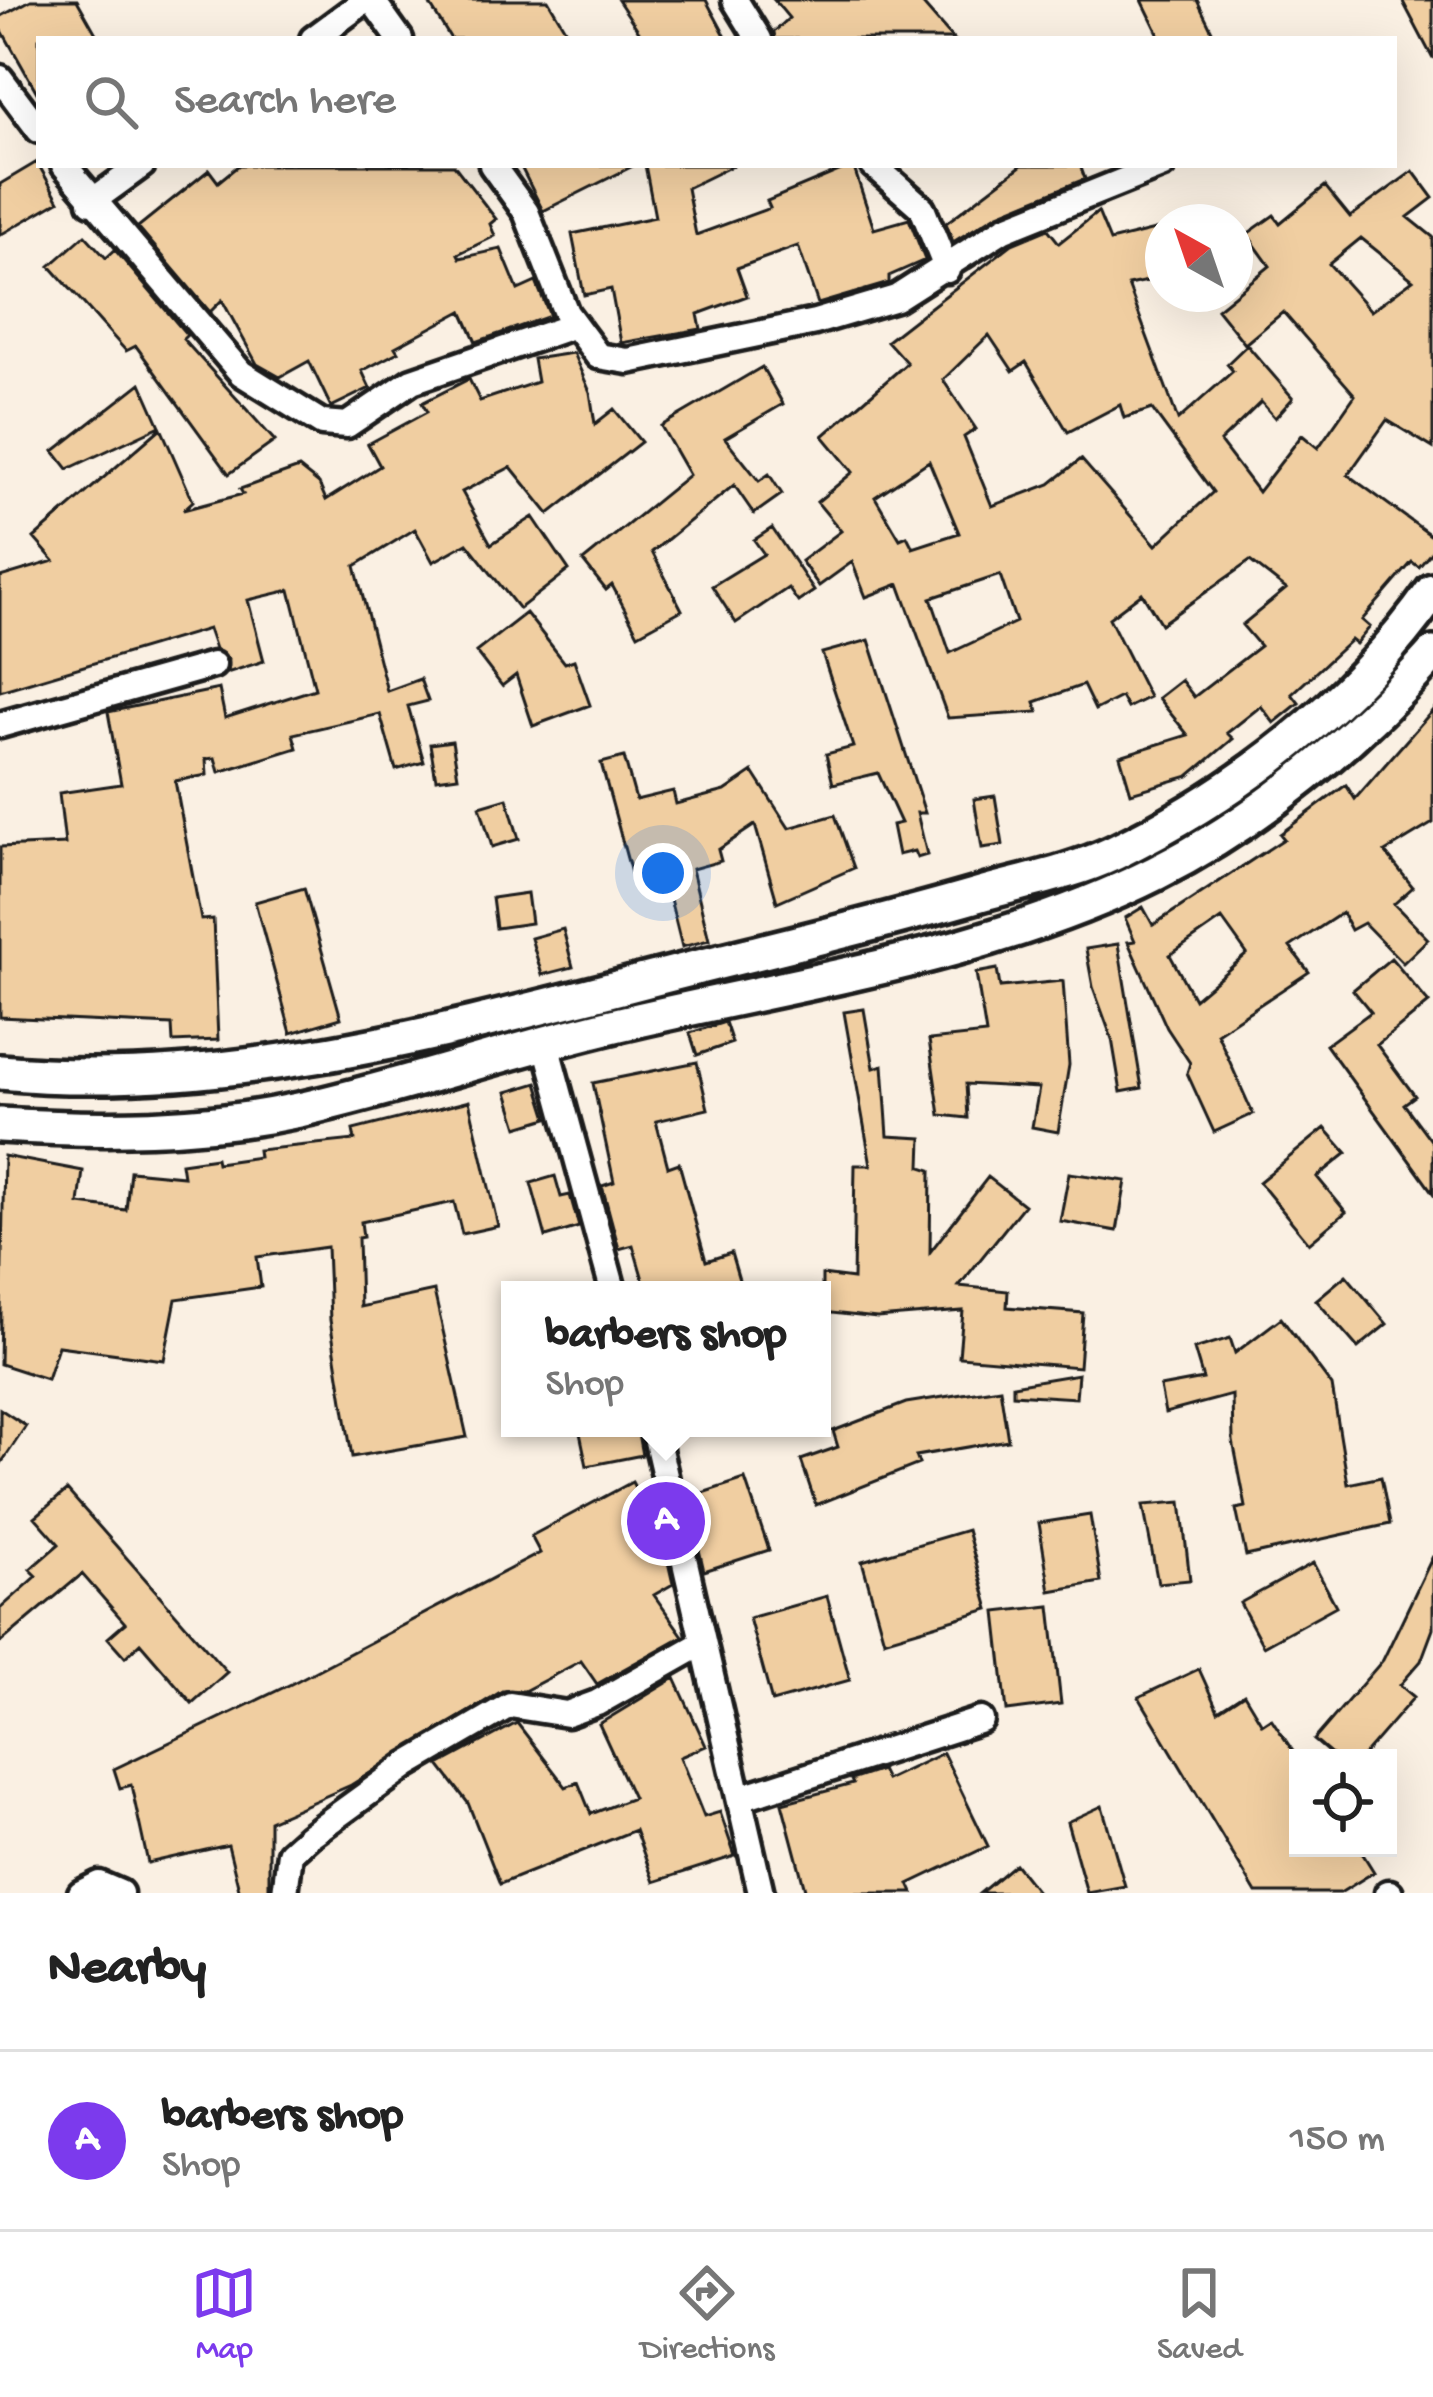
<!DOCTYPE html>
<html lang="en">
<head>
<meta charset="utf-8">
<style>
  body { margin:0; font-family:"Gochi Hand",sans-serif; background:#f2f2f2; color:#222 }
  .controls { position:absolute; right:36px; bottom:36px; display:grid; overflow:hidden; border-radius:0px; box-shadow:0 12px 48px #0002 }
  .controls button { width:108px; height:108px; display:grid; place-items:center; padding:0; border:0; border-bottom:3px solid #e0e0e0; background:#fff; color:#222; font:60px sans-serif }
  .compass { position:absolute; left:1145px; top:204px; width:108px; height:108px; border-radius:50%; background:#fff; box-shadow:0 12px 48px #0002; rotate:320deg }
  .you { position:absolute; left:663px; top:873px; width:42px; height:42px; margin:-30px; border:9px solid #fff; border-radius:50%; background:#1a73e8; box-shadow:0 0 0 18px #1a73e833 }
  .badge { display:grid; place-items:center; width:78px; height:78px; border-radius:50%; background:#7c3aed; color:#fff; font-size:39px; font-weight:700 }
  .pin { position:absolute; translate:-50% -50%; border:6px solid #fff; box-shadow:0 3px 12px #0006 }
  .popup { position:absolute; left:501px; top:1281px; width:330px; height:156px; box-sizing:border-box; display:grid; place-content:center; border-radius:0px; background:#fff; filter:drop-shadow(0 3px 9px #0005); font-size:39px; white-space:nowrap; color:#767676 }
  .popup b { font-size:45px; color:#222 }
  .popup::after { content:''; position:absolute; left:50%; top:100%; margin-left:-24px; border:24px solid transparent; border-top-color:#fff }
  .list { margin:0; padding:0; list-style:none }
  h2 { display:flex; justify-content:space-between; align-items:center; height:156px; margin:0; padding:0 48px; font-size:51px }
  h2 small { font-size:39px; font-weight:400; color:#767676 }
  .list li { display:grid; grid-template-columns:78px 1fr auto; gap:36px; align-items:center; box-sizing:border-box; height:180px; padding:0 48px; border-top:3px solid #e0e0e0 }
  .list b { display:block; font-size:45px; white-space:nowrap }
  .list p { margin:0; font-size:39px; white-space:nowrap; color:#767676 }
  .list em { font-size:39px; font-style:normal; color:#767676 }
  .icon { flex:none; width:66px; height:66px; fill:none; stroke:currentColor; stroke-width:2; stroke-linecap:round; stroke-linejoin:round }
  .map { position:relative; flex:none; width:1433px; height:1893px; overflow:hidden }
  .search { position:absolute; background:#fff; box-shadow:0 12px 48px #0002; left:36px; right:36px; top:36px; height:132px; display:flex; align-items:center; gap:30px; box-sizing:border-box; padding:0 42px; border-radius:0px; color:#767676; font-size:45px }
  .sheet { height:336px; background:#fff }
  nav { display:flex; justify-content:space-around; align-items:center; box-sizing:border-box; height:168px; border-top:3px solid #e0e0e0; background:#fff; font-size:33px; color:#767676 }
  nav a { display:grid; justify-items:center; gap:6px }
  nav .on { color:#7c3aed }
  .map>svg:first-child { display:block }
  .building { fill:#f0cea1; stroke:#1c1c1c; stroke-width:3; fill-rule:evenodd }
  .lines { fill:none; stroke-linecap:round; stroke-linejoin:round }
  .street-casing { stroke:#1c1c1c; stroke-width:33 }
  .secondary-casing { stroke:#1c1c1c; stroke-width:42 }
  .street { stroke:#fff; stroke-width:24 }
  .secondary { stroke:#fff; stroke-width:33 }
</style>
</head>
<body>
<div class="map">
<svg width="1433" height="1893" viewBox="0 0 1433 1893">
  <rect width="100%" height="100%" fill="#faf0e3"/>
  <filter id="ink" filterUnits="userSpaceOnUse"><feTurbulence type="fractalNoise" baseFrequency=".00833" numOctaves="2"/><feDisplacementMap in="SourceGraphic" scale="24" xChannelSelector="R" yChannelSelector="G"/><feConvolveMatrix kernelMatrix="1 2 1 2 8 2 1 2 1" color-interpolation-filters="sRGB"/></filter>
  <g filter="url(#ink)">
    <!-- building -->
    <path class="building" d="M 31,0 L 77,0 L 99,39 L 39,39 L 39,96 L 0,27 L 0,17 Z
      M 427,0 L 548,0 L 571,39 L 451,39 Z
      M 618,0 L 706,0 L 727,39 L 644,39 Z
      M 774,0 L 919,0 L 953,39 L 775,39 L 774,32 L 789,18 Z
      M 1142,0 L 1197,0 L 1216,39 L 1161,39 Z
      M 1402,0 L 1433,0 L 1433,59 Z
      M 37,162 L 59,201 L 0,235 L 0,184 Z
      M 239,165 L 454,165 L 496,219 L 490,224 L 495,236 L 458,254 L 460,258 L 501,249 L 518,290 L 536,282 L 550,316 L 476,342 L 462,311 L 395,347 L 398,352 L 362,371 L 370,388 L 331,407 L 309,361 L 280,377 L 257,364 L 222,300 L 210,312 L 138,227 L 209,170 L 218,182 Z
      M 520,165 L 635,165 L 543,211 Z
      M 645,165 L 734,165 L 687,188 L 696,235 L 770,208 L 767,201 L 853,165 L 874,229 L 909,219 L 925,260 L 889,276 L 889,283 L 818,304 L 798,246 L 737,268 L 747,296 L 698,314 L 701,329 L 621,343 L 611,289 L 584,295 L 572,234 L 655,217 Z
      M 1022,165 L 1080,165 L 1085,179 L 998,214 L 953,242 L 946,223 Z
      M 1413,171 L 1433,198 L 1408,217 L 1433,237 L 1433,448 L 1387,420 L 1348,475 L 1433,537 L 1433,550 L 1419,567 L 1412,562 L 1362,620 L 1370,627 L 1356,644 L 1351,640 L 1292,694 L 1299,703 L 1274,723 L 1261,706 L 1227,733 L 1233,739 L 1189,776 L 1131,793 L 1120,756 L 1188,735 L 1158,698 L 1181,680 L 1194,697 L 1260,646 L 1242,625 L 1286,589 L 1250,561 L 1161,624 L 1142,593 L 1109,618 L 1149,697 L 1127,708 L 1121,697 L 1095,710 L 1083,685 L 1035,702 L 1038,712 L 948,718 L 899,584 L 866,597 L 852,562 L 819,586 L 801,561 L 841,531 L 817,502 L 853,472 L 823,436 L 907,363 L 887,341 L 1012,244 L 1048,229 L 1059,243 L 1098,212 L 1110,241 L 1163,228 L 1163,278 L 1128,285 L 1178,420 L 1233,371 L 1227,364 L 1247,345 L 1293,398 L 1275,418 L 1261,402 L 1220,442 L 1258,492 L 1302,435 L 1318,448 L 1355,395 L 1283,312 L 1245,344 L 1217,309 L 1270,266 L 1247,234 L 1274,215 L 1280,223 L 1325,186 L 1350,217 ZM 1361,238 L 1413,280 L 1371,311 L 1329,264 ZM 989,335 L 1013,371 L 1026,362 L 1068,432 L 1120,405 L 1124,418 L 1152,409 L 1213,492 L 1156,545 L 1081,459 L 1050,484 L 992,506 L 964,437 L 976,429 L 943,380 ZM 929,461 L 959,533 L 913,548 L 907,536 L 900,539 L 875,497 ZM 1000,575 L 1016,622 L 950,653 L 931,598 Z
      M 85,235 L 106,258 L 115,250 L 187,335 L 183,339 L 275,441 L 229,474 L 136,346 L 126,351 L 50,266 Z
      M 573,353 L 590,392 L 595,424 L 614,409 L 641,442 L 549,514 L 511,467 L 462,492 L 491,544 L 533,517 L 569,570 L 519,609 L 467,543 L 433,562 L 415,529 L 355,566 L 387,691 L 420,679 L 428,701 L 408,706 L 424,762 L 396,770 L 380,714 L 293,734 L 297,748 L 219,772 L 215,758 L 206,759 L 207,775 L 175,781 L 201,920 L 213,919 L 218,1040 L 173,1042 L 172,1025 L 0,1017 L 0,847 L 65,844 L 59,793 L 121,784 L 108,712 L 219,689 L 225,718 L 315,689 L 290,590 L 248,600 L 264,661 L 227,673 L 228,659 L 215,649 L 208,629 L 0,691 L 0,577 L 54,561 L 34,538 L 161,428 L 193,501 L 183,510 L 243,494 L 240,489 L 299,468 L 319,484 L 326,500 L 380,466 L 368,444 L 427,412 L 422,403 L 469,379 L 480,401 L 537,382 L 533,359 Z
      M 762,367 L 783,404 L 725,438 L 759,481 L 769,474 L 782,494 L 754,514 L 734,485 L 652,552 L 682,610 L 638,634 L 612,585 L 606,590 L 583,561 L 689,475 L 661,426 Z
      M 141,383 L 160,426 L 68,469 L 54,451 Z
      M 772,528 L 814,591 L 798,602 L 788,588 L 736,623 L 712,586 L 764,554 L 754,540 Z
      M 526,613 L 565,663 L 574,660 L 590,705 L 533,726 L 516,675 L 502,686 L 476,652 Z
      M 869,640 L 925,813 L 917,813 L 927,855 L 917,858 L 914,851 L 898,855 L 892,825 L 901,823 L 878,773 L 833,784 L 826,754 L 853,747 L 822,653 Z
      M 1433,710 L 1433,823 L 1385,852 L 1413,887 L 1394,904 L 1428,939 L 1403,963 L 1364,923 L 1351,930 L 1342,913 L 1290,947 L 1309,972 L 1217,1033 L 1253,1114 L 1214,1132 L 1187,1073 L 1190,1063 L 1167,1028 L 1128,942 L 1135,941 L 1125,918 L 1143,907 L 1153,925 L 1284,839 L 1280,834 L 1346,785 L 1355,799 ZM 1222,919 L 1247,954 L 1194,999 L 1170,955 Z
      M 452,741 L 458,776 L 436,779 L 430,744 Z
      M 624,757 L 636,800 L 673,791 L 676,804 L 725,791 L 753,772 L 789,828 L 835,815 L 854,868 L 777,902 L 755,825 L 718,850 L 721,861 L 692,869 L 709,940 L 682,947 L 664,875 L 634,884 L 601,763 Z
      M 995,796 L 1003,845 L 982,848 L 974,799 Z
      M 507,798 L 519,839 L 492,847 L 480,806 Z
      M 304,888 L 341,1018 L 291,1033 L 255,902 Z
      M 527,893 L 531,923 L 496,928 L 492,898 Z
      M 563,929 L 573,967 L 542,975 L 531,938 Z
      M 1118,944 L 1142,1088 L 1121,1092 L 1112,1039 L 1093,987 L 1086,949 Z
      M 1391,958 L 1429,1003 L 1377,1045 L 1415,1096 L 1404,1104 L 1433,1143 L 1433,1193 L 1326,1045 L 1371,1012 L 1353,990 Z
      M 997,969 L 1000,987 L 1063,981 L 1069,1065 L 1058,1132 L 1032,1127 L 1039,1088 L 966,1084 L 968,1118 L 940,1115 L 929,1040 L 986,1034 L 976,973 Z
      M 864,1009 L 874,1068 L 883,1065 L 888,1136 L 922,1138 L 921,1167 L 931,1170 L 930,1252 L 988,1177 L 1024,1205 L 959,1286 L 1008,1291 L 1007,1307 L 1083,1313 L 1079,1367 L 959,1357 L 963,1311 L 877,1318 L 822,1312 L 822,1275 L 853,1279 L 855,1165 L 871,1165 L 844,1012 Z
      M 725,1022 L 732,1043 L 697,1055 L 690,1033 Z
      M 697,1062 L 708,1109 L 656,1121 L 668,1167 L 679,1163 L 706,1261 L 731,1253 L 742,1290 L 646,1290 L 633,1245 L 619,1249 L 602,1186 L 614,1182 L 593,1083 Z
      M 537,1083 L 548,1118 L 518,1127 L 507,1092 Z
      M 469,1101 L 498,1226 L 462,1234 L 454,1202 L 361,1222 L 363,1237 L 358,1238 L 360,1307 L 434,1291 L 467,1437 L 352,1457 L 330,1320 L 327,1247 L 257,1257 L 261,1287 L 176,1299 L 164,1360 L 58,1346 L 47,1379 L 0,1364 L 4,1156 L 83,1171 L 79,1204 L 126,1210 L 130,1171 L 183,1176 L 181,1163 L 216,1158 L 217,1163 L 259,1157 L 258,1150 L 355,1140 L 353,1130 Z
      M 1325,1128 L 1347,1153 L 1317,1177 L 1346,1212 L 1309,1243 L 1259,1182 Z
      M 1069,1173 L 1126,1181 L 1117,1231 L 1060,1221 Z
      M 555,1176 L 561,1197 L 570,1195 L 579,1227 L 546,1237 L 531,1183 Z
      M 1346,1275 L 1387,1324 L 1358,1348 L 1316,1300 Z
      M 1281,1318 L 1332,1386 L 1348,1484 L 1381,1477 L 1390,1524 L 1246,1556 L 1236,1509 L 1246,1507 L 1233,1441 L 1232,1395 L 1165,1413 L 1160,1387 L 1203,1379 L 1194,1349 L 1230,1338 L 1235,1353 Z
      M 1078,1374 L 1076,1398 L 1013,1394 L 1013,1385 Z
      M 1000,1388 L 1008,1440 L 916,1456 L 919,1464 L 816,1505 L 801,1460 L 838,1447 L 833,1431 L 906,1403 Z
      M 0,1409 L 26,1426 L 0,1465 Z
      M 579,1428 L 637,1428 L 642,1455 L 587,1466 Z
      M 745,1479 L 769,1550 L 704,1571 L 687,1498 Z
      M 632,1482 L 648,1512 L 656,1509 L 673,1584 L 654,1595 L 683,1636 L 597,1684 L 581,1661 L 524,1691 L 502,1691 L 351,1785 L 269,1821 L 269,1891 L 240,1893 L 228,1845 L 148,1863 L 131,1785 L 120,1788 L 114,1769 L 291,1684 L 540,1553 L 531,1536 Z
      M 67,1490 L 227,1672 L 192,1703 L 140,1643 L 125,1657 L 108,1638 L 125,1623 L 82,1574 L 0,1643 L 0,1609 L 37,1576 L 30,1569 L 59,1544 L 35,1517 Z
      M 1181,1502 L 1190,1580 L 1158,1583 L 1143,1505 Z
      M 1090,1515 L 1101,1582 L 1050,1591 L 1039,1523 Z
      M 967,1530 L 989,1609 L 884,1640 L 862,1561 Z
      M 1433,1556 L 1433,1629 L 1421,1661 L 1400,1685 L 1414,1697 L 1361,1758 L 1335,1758 L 1314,1740 L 1383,1660 Z
      M 1313,1563 L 1336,1606 L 1263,1646 L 1240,1603 Z
      M 827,1596 L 850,1680 L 772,1702 L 749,1618 Z
      M 1050,1606 L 1061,1704 L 1007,1711 L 996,1612 Z
      M 1199,1669 L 1218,1711 L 1244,1694 L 1262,1724 L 1271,1718 L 1298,1759 L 1298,1848 L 1359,1848 L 1374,1872 L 1340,1893 L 1256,1893 L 1139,1697 Z
      M 675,1678 L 706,1746 L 680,1757 L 704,1817 L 720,1812 L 735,1856 L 654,1882 L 635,1830 L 500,1884 L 468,1803 L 439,1765 L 517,1723 L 566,1787 L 578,1782 L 591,1814 L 633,1798 L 599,1724 Z
      M 943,1753 L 988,1846 L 909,1884 L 913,1893 L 806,1893 L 782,1803 L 853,1784 L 851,1780 L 881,1770 L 886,1780 Z
      M 1102,1806 L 1125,1886 L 1087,1893 L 1067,1822 Z
      M 1015,1864 L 1038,1893 L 980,1893 Z"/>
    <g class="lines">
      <!-- street casing -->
      <g class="street-casing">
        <path id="street" d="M 372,0 L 400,39
          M 735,0 L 759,39
          M 313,39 L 366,0
          M 0,78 L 39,130
          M 64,165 L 241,373 L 322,423 L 347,425 L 412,381 L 575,325
          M 492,165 L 526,212 L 566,313 L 598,356 L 628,361 L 815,322 L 896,298 L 1004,229 L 1163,165
          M 873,165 L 922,208 L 947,270
          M 91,202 L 142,165
          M 0,725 L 213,665
          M 545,1041 L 613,1290
          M 654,1428 L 761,1893
          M 740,1798 L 981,1720
          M 81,1893 L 99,1884 L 120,1893
          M 285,1893 L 290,1853 L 309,1836 L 407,1765 L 510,1705 L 567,1714 L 597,1703 L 703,1643
          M 1388,1893 L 1390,1893"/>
      </g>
      <!-- secondary casing -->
      <g class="secondary-casing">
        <path id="secondary" d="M 0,1072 C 256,1096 510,1012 756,953 C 833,934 909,915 984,893 C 1027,881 1074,872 1114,853 C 1238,793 1354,704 1433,591
          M 0,1125 C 100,1131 201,1131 299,1110 C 411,1085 520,1046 633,1021 C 807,981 995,954 1156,873 C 1260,821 1356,740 1433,654"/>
      </g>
      <!-- street -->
      <use href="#street" class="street"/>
      <!-- secondary -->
      <use href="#secondary" class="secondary"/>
    </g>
  </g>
</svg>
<div class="controls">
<button><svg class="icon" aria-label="locate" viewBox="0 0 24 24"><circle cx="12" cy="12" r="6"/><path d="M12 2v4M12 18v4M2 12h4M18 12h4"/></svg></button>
</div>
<svg class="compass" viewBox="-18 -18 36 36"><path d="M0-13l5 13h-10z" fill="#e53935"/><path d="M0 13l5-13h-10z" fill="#767676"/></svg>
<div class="you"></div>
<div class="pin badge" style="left:666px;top:1521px">A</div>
<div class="popup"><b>barbers shop</b>Shop</div>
<div class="search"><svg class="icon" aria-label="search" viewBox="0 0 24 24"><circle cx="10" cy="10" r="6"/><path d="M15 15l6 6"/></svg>Search here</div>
</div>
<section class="sheet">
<h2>Nearby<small></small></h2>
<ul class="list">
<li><span class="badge">A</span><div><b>barbers shop</b><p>Shop</p></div><em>150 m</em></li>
</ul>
</section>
<nav>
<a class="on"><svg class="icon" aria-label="map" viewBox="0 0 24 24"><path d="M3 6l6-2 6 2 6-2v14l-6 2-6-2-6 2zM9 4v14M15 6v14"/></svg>Map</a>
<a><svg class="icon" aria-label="directions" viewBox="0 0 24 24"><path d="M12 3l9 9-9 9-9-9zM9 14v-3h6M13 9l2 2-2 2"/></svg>Directions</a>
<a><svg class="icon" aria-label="saved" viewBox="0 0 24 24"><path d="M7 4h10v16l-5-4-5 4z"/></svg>Saved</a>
</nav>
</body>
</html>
